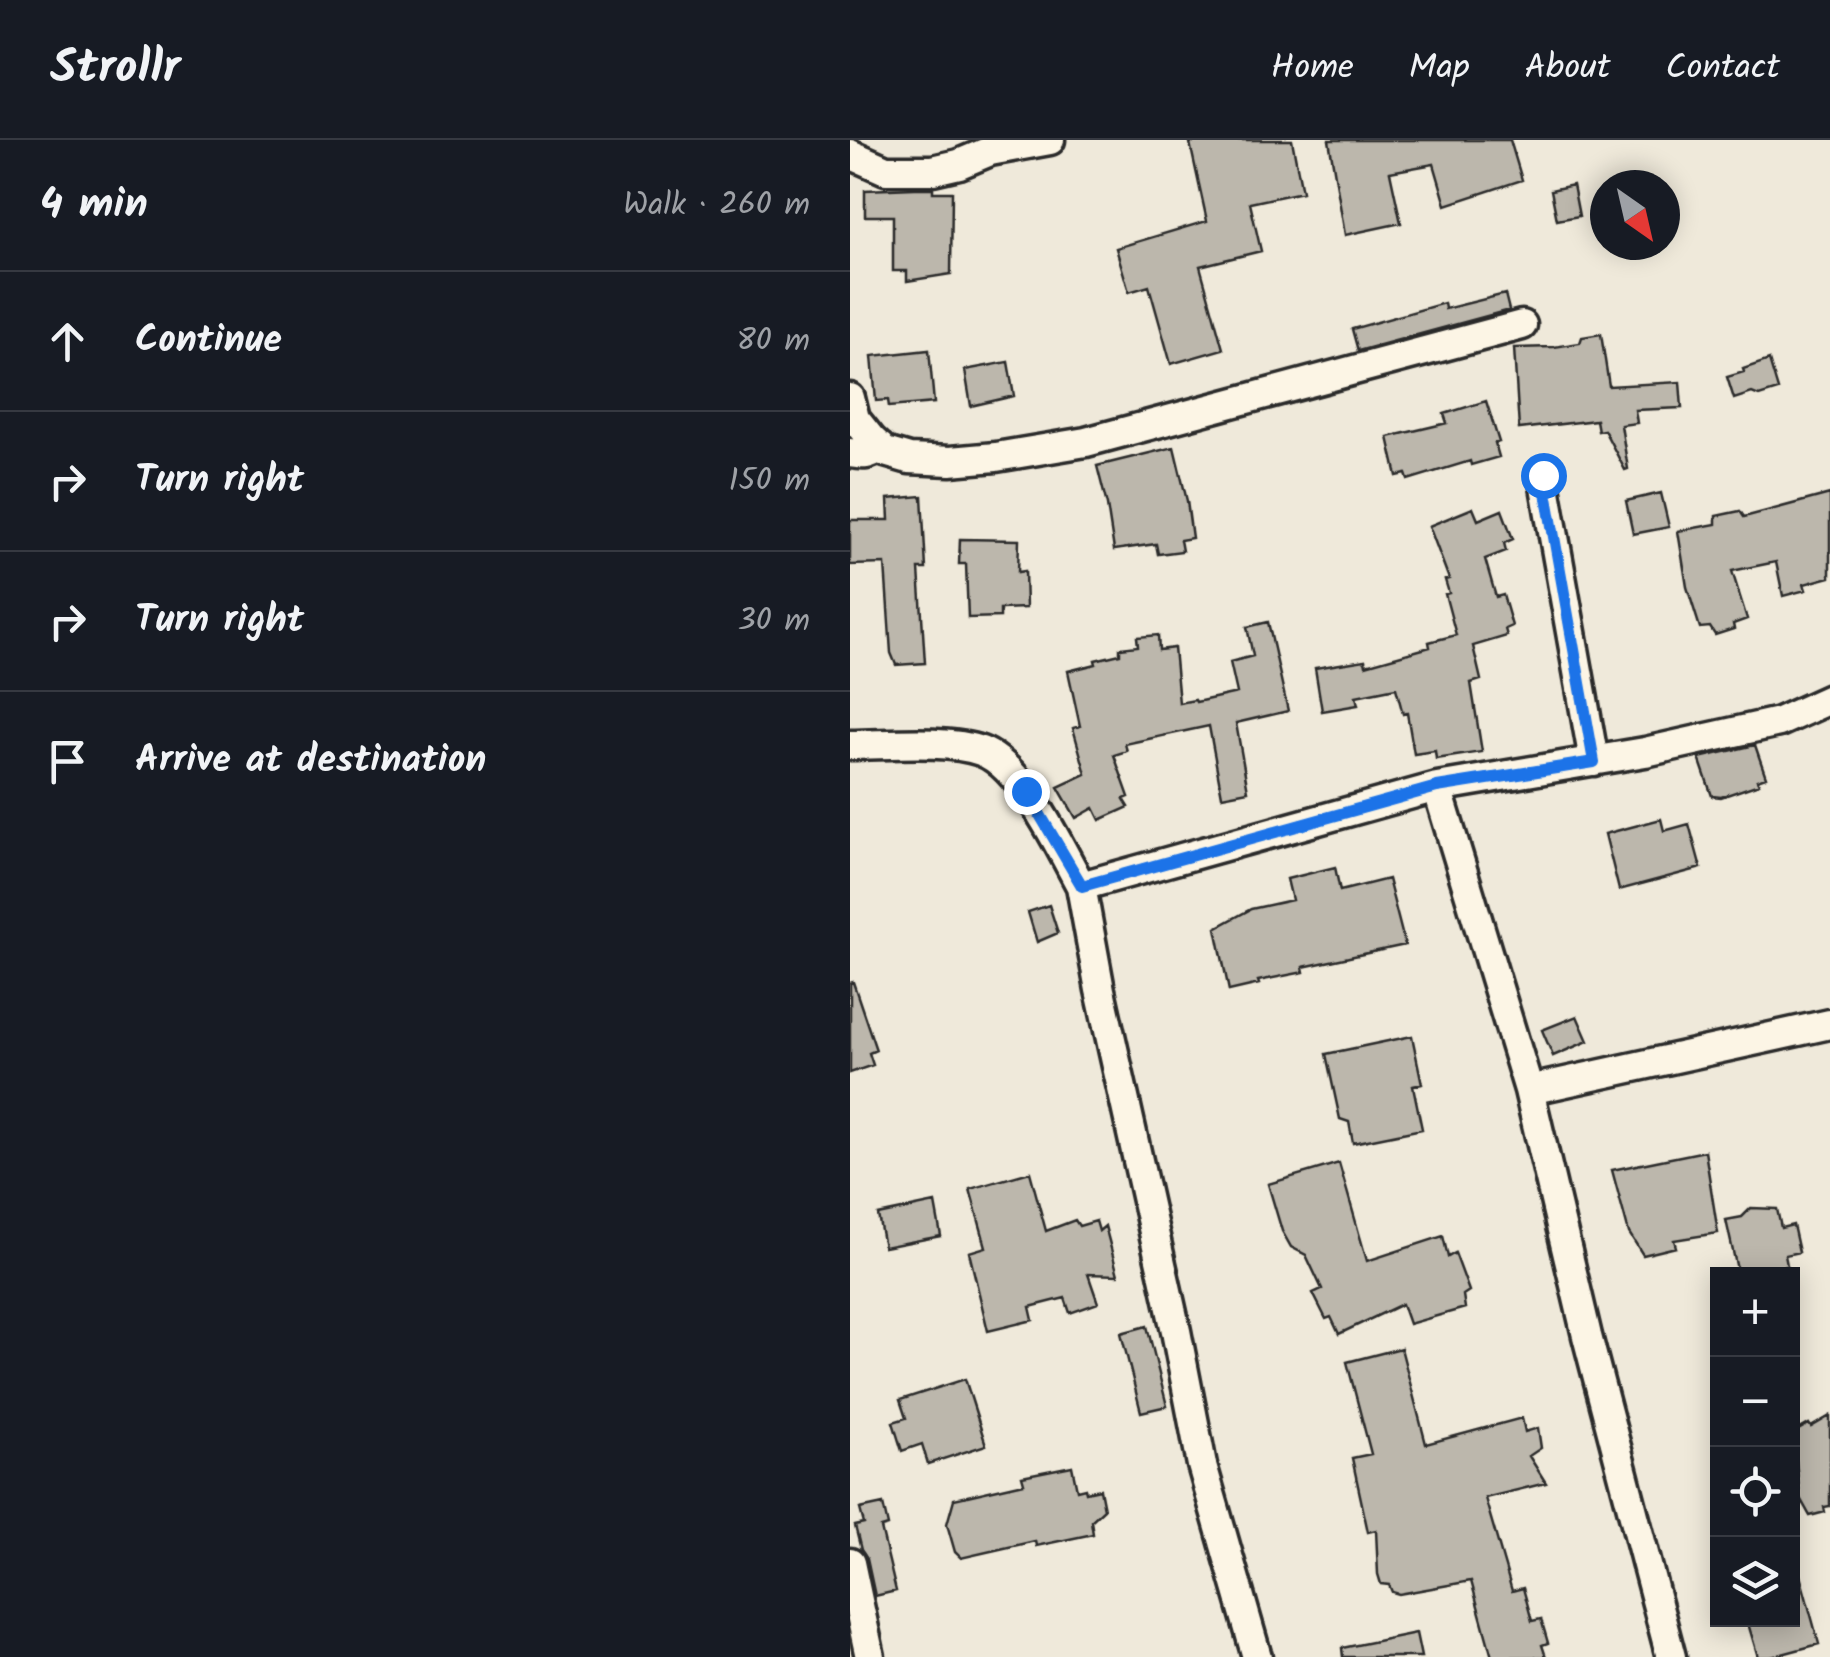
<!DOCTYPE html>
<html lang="en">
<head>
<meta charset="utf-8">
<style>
  body { margin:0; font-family:Kalam,sans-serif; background:#242831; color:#f1f3f6 }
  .controls { position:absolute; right:30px; bottom:30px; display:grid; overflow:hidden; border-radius:0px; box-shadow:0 5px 25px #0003 }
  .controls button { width:90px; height:90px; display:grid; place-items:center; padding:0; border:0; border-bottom:2px solid #363941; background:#171b24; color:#f1f3f6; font:50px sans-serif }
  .compass { position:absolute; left:740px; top:30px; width:90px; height:90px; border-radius:50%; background:#171b24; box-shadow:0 5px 25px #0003; rotate:146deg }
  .stop { position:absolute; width:30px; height:30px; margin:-22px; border:8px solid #1a73e8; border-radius:50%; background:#fff }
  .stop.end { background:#1a73e8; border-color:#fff; box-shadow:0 2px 10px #0008 }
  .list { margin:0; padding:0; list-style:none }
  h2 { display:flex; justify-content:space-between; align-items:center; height:130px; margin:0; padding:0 40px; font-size:42px }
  h2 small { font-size:32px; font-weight:400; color:#9ea1a6 }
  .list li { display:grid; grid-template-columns:65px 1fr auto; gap:30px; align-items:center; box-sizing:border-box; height:140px; padding:0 40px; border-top:2px solid #363941 }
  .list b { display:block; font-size:38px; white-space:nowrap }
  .list em { font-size:32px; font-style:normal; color:#9ea1a6 }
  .icon { flex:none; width:55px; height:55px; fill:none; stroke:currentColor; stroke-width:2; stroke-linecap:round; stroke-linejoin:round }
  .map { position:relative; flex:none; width:980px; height:1517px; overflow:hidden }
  header { display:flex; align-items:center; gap:60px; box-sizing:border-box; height:140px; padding:0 50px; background:#171b24; border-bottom:2px solid #363941 }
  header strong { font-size:48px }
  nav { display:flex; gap:55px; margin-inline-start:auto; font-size:35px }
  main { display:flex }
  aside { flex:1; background:#171b24 }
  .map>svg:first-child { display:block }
  .building { fill:#bcb7ac; stroke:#2b2b2b; stroke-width:2.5 }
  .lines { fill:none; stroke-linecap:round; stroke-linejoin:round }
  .minor-casing { stroke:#2b2b2b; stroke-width:35 }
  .minor { stroke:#fcf5e5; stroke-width:28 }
  .route { stroke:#1a73e8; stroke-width:12 }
</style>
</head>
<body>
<header>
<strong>Strollr</strong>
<nav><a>Home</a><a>Map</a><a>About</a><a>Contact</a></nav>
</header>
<main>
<aside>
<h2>4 min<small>Walk · 260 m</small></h2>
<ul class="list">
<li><svg class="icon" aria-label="ahead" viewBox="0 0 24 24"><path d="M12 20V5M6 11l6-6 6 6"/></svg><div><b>Continue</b></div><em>80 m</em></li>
<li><svg class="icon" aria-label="right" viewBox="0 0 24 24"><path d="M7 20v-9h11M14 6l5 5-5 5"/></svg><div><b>Turn right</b></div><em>150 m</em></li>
<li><svg class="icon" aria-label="right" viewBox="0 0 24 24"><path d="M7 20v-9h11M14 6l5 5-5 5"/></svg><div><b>Turn right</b></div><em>30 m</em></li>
<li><svg class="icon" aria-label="arrive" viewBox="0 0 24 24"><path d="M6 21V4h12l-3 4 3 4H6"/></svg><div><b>Arrive at destination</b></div></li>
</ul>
</aside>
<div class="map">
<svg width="980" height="1517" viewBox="0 0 980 1517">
  <rect width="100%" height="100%" fill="#efe9da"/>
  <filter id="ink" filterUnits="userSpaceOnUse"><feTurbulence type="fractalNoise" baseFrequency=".01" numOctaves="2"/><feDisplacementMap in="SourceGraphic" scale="20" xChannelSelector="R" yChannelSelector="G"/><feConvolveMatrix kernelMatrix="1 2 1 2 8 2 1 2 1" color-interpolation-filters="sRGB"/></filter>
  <g filter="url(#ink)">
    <!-- building -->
    <path class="building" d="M 351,0 L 442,0 L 452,52 L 400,63 L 411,111 L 350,126 L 373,209 L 321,224 L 299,146 L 279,152 L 266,108 L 357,81 L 340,3 Z
      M 479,0 L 660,0 L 672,40 L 596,65 L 584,24 L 540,32 L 551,83 L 495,95 Z
      M 723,45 L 729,76 L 707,80 L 701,50 Z
      M 65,48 L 83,48 L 83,52 L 102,52 L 101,134 L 57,141 L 57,131 L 43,131 L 43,76 L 15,76 L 15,50 Z
      M 655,154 L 659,170 L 508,211 L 502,189 L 594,163 L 595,169 Z
      M 751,194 L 759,246 L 830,242 L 832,268 L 785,270 L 787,283 L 771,285 L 778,329 L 775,330 L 754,290 L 748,291 L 746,280 L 669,289 L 664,208 L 704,207 L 730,203 L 732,197 Z
      M 79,210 L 84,263 L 39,267 L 38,260 L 26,261 L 22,216 Z
      M 919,220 L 928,250 L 909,256 L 902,253 L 884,259 L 877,237 L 894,232 L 893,229 Z
      M 158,222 L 164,256 L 121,266 L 115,230 Z
      M 636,261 L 649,302 L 645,303 L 649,317 L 621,325 L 620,321 L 558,340 L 556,334 L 547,336 L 538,297 L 597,283 L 594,274 Z
      M 324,307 L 337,361 L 342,398 L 330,400 L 332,411 L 308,414 L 306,404 L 264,410 L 257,365 L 247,326 Z
      M 811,353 L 819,387 L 783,394 L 776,361 Z
      M 980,354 L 980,437 L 954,444 L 956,450 L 933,456 L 926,422 L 882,431 L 897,479 L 883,484 L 884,489 L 865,495 L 860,487 L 850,488 L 837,447 L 828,391 L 866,384 L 866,376 L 890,371 L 894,377 Z
      M 72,356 L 76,429 L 69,429 L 75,523 L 46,525 L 41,513 L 35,424 L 0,425 L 0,380 L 39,380 L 38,359 Z
      M 623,368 L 628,380 L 652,370 L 663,399 L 654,403 L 656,411 L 635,419 L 646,457 L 653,455 L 662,486 L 655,489 L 657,496 L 623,506 L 631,540 L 621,543 L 632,612 L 586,619 L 585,611 L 564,614 L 557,573 L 553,574 L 546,548 L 506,556 L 508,565 L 472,571 L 465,528 L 515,520 L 516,525 L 580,507 L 579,502 L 606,495 L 595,454 L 599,453 L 595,440 L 599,439 L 579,386 Z
      M 110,399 L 169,400 L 168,432 L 175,431 L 176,468 L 150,469 L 150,477 L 118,478 L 116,424 L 109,424 Z
      M 418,482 L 438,571 L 386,583 L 398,651 L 372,656 L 359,586 L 275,604 L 277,611 L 264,615 L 279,657 L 274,659 L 279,667 L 250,680 L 244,668 L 226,678 L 208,647 L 236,634 L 223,588 L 230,586 L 218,531 L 246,524 L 245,520 L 270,514 L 270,508 L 288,506 L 287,497 L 308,495 L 309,510 L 324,508 L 329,563 L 345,560 L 346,562 L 387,553 L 380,522 L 403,516 L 397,487 Z
      M 905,605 L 916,637 L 907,640 L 909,644 L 871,657 L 862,656 L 849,618 Z
      M 811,679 L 814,691 L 839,684 L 851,728 L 769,750 L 755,694 Z
      M 485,727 L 490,751 L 538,739 L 555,805 L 453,827 L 454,832 L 408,841 L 409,844 L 379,851 L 366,788 L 401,769 L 442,760 L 437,739 Z
      M 199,765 L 208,793 L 187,802 L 178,772 Z
      M 3,842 L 26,910 L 19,913 L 23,925 L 0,933 L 0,843 Z
      M 727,876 L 738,901 L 703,916 L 692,890 Z
      M 562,896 L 572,944 L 563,946 L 572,989 L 503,1003 L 499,982 L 490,979 L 476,914 Z
      M 855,1011 L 868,1093 L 824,1100 L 826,1107 L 793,1115 L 779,1093 L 762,1030 Z
      M 489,1023 L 517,1121 L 593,1096 L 598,1117 L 605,1113 L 619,1151 L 613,1155 L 615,1168 L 559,1184 L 552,1164 L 489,1194 L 481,1177 L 476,1179 L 463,1153 L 472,1149 L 456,1115 L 441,1107 L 432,1091 L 418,1044 Z
      M 180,1032 L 196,1091 L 225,1080 L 229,1086 L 246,1081 L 249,1091 L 255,1086 L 268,1135 L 238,1134 L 248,1163 L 220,1173 L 215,1158 L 180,1167 L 183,1180 L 138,1191 L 119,1112 L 136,1107 L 120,1049 Z
      M 85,1063 L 91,1096 L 34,1107 L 28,1075 Z
      M 901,1068 L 927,1069 L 931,1088 L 943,1085 L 949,1112 L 935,1115 L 937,1125 L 918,1129 L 919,1134 L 888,1134 L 876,1080 L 892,1077 Z
      M 297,1186 L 317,1266 L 291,1272 L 271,1193 Z
      M 551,1208 L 576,1304 L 672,1278 L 675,1292 L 688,1288 L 691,1308 L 679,1316 L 696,1343 L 635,1358 L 662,1451 L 673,1448 L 682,1481 L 691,1479 L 698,1503 L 692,1505 L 696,1517 L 642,1517 L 621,1441 L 549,1454 L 542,1452 L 539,1445 L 531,1444 L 528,1434 L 526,1390 L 518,1392 L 502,1318 L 521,1314 L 497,1222 Z
      M 115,1239 L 136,1305 L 78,1324 L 72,1304 L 52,1311 L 43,1282 L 56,1278 L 50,1260 Z
      M 980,1276 L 980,1366 L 974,1367 L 975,1372 L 960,1376 L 950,1358 L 943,1293 L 959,1284 L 961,1287 Z
      M 222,1326 L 227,1350 L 235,1348 L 236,1352 L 250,1349 L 254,1369 L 241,1381 L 243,1394 L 186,1406 L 185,1401 L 111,1418 L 105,1412 L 97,1384 L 104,1359 L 174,1343 L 172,1336 Z
      M 33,1364 L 38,1386 L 31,1388 L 46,1451 L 25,1456 L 17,1419 L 11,1410 L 5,1386 L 14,1384 L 10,1369 Z
      M 948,1428 L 969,1504 L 921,1517 L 908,1517 L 897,1480 L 942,1480 L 942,1429 Z
      M 566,1493 L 571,1517 L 493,1517 L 492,1508 Z"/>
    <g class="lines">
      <!-- minor casing -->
      <g class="minor-casing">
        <path id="minor" d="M 0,14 L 36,30 L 83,30 L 109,24 L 140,11 L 200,0
          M 0,258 L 5,279 L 21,299 L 35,312 L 59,319 L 100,321 L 146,317 L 236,302 L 672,185
          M 0,313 C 13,315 19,316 30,307
          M 693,335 L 744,621
          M 0,605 C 37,605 97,599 131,611 C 172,626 211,709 231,746 L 587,647 L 795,612 L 929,582 L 980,559
          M 587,647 L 679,950 L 737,1196 L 821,1517
          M 231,746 L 250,850 L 326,1191 L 352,1325 L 407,1517
          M 679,950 L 980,884
          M 0,1423 L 20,1517"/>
      </g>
      <!-- minor -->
      <use href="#minor" class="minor"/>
    </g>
  </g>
  <g class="lines" filter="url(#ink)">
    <!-- route -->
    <path class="route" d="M 176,651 L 232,746 L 587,647 L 744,622 L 693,335"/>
  </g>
</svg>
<div class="controls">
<button>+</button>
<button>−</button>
<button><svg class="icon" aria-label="locate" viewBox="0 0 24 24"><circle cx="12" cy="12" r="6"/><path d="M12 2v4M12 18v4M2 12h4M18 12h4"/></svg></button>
<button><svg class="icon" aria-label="layers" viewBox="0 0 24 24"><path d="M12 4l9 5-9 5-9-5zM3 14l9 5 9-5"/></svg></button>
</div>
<svg class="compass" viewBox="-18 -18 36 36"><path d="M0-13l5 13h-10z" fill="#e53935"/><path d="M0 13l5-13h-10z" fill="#9ea1a6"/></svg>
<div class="stop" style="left:693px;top:335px"></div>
<div class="stop end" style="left:176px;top:651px"></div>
</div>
</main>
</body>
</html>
